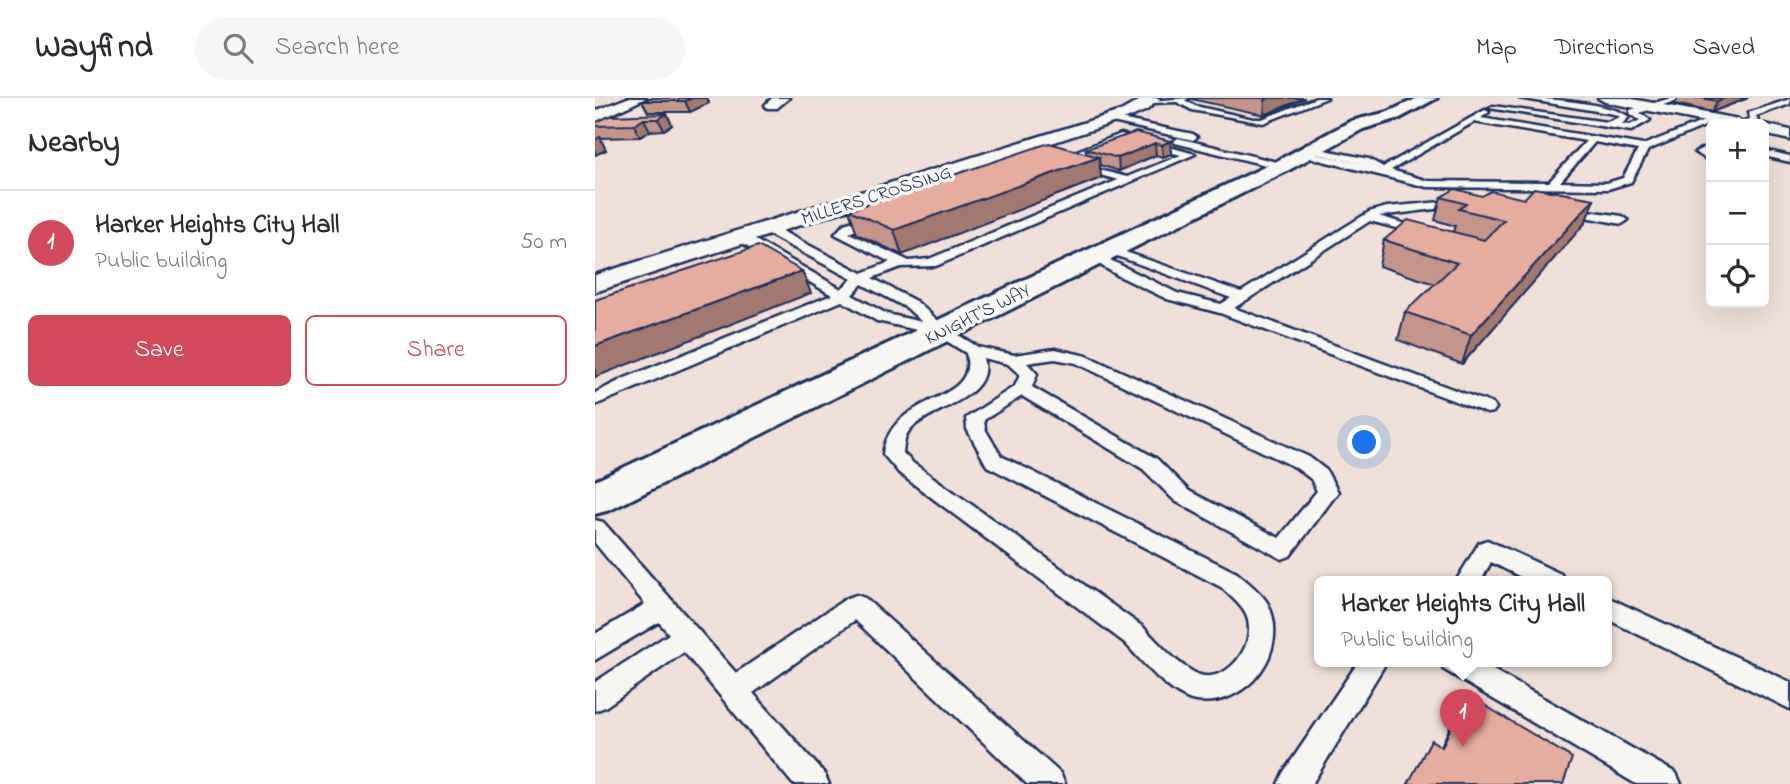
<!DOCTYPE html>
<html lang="en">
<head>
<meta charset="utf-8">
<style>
  body { margin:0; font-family:"Indie Flower",sans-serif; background:#f7f7f7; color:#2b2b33 }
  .controls { position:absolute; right:21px; top:21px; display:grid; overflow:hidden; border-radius:10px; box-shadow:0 7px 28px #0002 }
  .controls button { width:63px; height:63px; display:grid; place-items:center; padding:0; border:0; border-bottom:2px solid #e1e1e2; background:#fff; color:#2b2b33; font:35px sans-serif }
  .you { position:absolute; left:770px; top:345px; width:24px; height:24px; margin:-18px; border:5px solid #fff; border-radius:50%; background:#1a73e8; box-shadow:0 0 0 10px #1a73e833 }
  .badge { display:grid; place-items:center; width:46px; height:46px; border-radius:50%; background:#d1495b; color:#fff; font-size:23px; font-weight:700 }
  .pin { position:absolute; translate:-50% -58px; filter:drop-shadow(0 2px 4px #0008) }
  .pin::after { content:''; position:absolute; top:37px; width:24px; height:21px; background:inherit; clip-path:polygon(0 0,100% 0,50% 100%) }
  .popup { position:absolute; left:719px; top:478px; width:298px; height:91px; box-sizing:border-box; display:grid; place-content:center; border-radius:10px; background:#fff; filter:drop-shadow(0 2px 5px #0005); font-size:23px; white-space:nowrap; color:#7c7c81 }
  .popup b { font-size:26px; color:#2b2b33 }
  .popup::after { content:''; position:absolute; left:50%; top:100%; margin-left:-14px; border:14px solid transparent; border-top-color:#fff }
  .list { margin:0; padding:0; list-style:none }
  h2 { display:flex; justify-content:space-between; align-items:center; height:91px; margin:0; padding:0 28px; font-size:30px }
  h2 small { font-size:23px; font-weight:400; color:#7c7c81 }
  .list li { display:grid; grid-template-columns:46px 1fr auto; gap:21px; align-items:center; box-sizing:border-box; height:105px; padding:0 28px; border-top:2px solid #e1e1e2 }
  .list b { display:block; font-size:26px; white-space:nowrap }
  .list p { margin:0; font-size:23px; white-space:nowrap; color:#7c7c81 }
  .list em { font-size:23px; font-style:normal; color:#7c7c81 }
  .actions { display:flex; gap:14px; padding:21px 28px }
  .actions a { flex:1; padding:16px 0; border:2px solid #d1495b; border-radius:10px; text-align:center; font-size:24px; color:#d1495b }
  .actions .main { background:#d1495b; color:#fff }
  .icon { flex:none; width:38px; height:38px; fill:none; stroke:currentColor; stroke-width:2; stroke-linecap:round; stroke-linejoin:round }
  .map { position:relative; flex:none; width:1195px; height:686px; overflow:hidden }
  header { display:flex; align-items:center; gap:42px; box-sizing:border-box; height:98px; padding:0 35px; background:#fff; border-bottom:2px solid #e1e1e2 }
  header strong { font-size:33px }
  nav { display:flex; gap:38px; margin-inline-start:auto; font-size:24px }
  .search { width:490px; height:63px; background:#f7f7f7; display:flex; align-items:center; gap:18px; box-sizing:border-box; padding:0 24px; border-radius:38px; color:#7c7c81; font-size:26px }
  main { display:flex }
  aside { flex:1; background:#fff }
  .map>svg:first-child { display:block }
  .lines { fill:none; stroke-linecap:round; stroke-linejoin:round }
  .service-casing { stroke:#1b2f5e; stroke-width:5 }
  .minor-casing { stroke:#1b2f5e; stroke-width:5 }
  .secondary-casing { stroke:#1b2f5e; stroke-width:6 }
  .service { fill:#f6f6f2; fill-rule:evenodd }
  .minor { fill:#f6f6f2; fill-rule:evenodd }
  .secondary { fill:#f6f6f2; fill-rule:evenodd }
  .wall { fill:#c69589; stroke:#1b2f5e; stroke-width:2 }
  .shaded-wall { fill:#a1796f; stroke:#1b2f5e; stroke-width:2 }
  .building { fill:#e6ad9f; stroke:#1b2f5e; stroke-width:2 }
  .labels { text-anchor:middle; stroke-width:7; stroke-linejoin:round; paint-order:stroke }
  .far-street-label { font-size:19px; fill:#1b2f5e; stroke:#f6f6f2 }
</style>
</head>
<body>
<header>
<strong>Wayfind</strong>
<div class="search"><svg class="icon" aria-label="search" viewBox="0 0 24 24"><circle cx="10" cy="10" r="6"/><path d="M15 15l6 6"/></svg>Search here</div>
<nav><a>Map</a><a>Directions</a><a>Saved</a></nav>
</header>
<main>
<aside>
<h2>Nearby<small></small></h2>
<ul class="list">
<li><span class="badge">1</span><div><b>Harker Heights City Hall</b><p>Public building</p></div><em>50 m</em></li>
</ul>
<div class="actions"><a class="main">Save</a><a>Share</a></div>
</aside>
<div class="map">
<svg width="1195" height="686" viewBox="0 0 1195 686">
  <rect width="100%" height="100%" fill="#f1e0d9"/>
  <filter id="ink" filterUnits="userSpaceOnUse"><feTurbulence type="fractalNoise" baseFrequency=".0143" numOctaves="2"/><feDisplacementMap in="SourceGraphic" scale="14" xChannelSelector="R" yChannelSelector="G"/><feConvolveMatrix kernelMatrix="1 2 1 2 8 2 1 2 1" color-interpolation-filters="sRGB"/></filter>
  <g filter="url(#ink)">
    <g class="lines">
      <!-- service casing -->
      <g class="service-casing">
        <path id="service" d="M 594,0 L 590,2 L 600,8 L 658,21 L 667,21 L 721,0 L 732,0 L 668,25 L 597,12 L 582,4 L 557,5 L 553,3 Z
          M 924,0 C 948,0 1017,5 1034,19 L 1027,26 L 1035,27 L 1045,22 L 1035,16 L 1035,12 L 1076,0 L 1088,0 L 1045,15 L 1055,22 L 1036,33 L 894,10 L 898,8 L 1012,24 L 1025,19 L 1019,16 Z
          M 1195,1 L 1195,6 L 1161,18 L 1163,23 L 1144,26 L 1155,20 L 1153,15 Z
          M 890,12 L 894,14 L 886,20 L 1048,47 L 1117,20 L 1124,22 L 1053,52 L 1036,84 L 1013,91 L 832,89 L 700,56 L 705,53 L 770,66 L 712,54 L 710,52 L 715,49 L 774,61 L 788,69 ZM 879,24 L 991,43 L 954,84 L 833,83 L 796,72 ZM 1000,44 L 1043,52 L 1028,80 L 1012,85 L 965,84 Z
          M 516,19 L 598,36 L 602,39 L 598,42 L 513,23 Z
          M 526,36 L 600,56 L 341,168 L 306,169 L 277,180 L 322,204 L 350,229 L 383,249 L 419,257 L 460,251 L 492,258 L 714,359 L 731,372 L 743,394 L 695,458 L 687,461 L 580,403 L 548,371 L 427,298 L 389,322 L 390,331 L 406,358 L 642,475 C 652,484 667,495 673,506 C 696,553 652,610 601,603 C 576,599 546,562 530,545 L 304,375 L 288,356 C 297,292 384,309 371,255 L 340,236 L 282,223 L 247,203 L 0,307 L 0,295 L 30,280 L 237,197 L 142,142 L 142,136 L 150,136 L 246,191 L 257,181 L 169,134 L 169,128 L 177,128 L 267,175 L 295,164 L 240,136 L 249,126 L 282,116 L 286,117 L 286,121 L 254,135 L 314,163 L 334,161 L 523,82 L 477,69 L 477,65 L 532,79 L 586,57 L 527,42 L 482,58 L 474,56 ZM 267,186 L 312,210 L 327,224 L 292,216 L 257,197 ZM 388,260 L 413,266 L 425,277 L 420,288 L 371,320 L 372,331 L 392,368 L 626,489 C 633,496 643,504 649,513 C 667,541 633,589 602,576 C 581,566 564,545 548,529 L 318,365 L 308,355 C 309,347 309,339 314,333 C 333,309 400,302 388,260 ZM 460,261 L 481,265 L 700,369 L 716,381 L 722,393 L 684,440 L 594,393 L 562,361 L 437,289 L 442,276 L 432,265 Z
          M 583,40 L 690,66 L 692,68 L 687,71 L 580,45 L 579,43 Z
          M 1116,46 L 1116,52 L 1112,54 L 1116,57 L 1116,64 L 1100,54 Z
          M 1169,52 L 1195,58 L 1195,64 L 1169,58 Z
          M 868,102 L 872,103 L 872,107 L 784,118 L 837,134 L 831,138 L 775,123 L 639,210 L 898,306 L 901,310 L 898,314 L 892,315 L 625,215 L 572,201 L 524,178 L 492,159 L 498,155 L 503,156 L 582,195 L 626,206 L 636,200 L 506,152 L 512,148 L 516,149 L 646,194 L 774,114 L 792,109 Z
          M 967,109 L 1027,118 L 1033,122 L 1027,126 L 963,114 L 963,110 Z
          M 0,422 L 8,424 L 141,575 L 252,500 L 261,497 L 270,500 L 465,675 L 470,686 L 432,686 L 260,522 L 158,595 L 229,675 L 234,686 L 198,686 L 89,554 L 10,609 L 0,613 L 0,584 L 74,536 L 64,524 L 0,562 L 0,536 L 50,506 L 0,445 Z
          M 892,442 L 966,476 L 969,483 L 934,483 L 896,464 L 886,483 L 861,483 L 884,445 Z
          M 1012,499 L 1195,584 L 1195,611 L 1012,521 Z
          M 764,563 L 792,563 L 717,686 L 683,686 L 688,675 Z
          M 844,563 L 882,563 L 1081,675 L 1086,686 L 1041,686 L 848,571 Z"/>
      </g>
      <!-- minor casing -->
      <g class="minor-casing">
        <path id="minor" d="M 32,0 L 51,0 L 0,24 L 0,13 Z
          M 177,0 L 194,0 L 182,10 L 172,10 L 170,7 Z
          M 549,0 L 565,0 L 552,12 L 536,19 L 0,194 L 0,177 L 526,13 Z
          M 1003,0 L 1032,0 L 1143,21 L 1151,26 L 1120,26 L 1010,4 Z
          M 1169,26 L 1195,32 L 1195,42 L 1169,36 Z"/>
      </g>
      <!-- secondary casing -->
      <g class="secondary-casing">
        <path id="secondary" d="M 823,0 L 842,0 L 805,20 L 768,31 L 694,72 L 15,412 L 0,416 L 0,383 L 680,64 L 756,23 L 793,14 Z"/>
      </g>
      <!-- service -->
      <use href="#service" class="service"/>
      <!-- minor -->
      <use href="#minor" class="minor"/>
      <!-- secondary -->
      <use href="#secondary" class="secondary"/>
    </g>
    <!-- wall -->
    <path class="wall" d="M 55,0 L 112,0 L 114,5 L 95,14 L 53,14 L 47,3 Z
      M 596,0 L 710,0 L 669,17 L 596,1 Z
      M 1083,0 L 1153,0 L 1117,14 L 1080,6 Z
      M 72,16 L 77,27 L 69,32 L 55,33 L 45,39 L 5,40 L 11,52 L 0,57 L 0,25 Z
      M 575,43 L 576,56 L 568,59 L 561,57 L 524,73 L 505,67 L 506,80 L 307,157 L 262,136 L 254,112 L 491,55 L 491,51 Z
      M 887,98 L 929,101 L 999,101 L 990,125 L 867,266 L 803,242 L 810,214 L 840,186 L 784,168 L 789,142 L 858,134 L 860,128 L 840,122 L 846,99 Z
      M 871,596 L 968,686 L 846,648 Z"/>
    <!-- shaded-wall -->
    <path class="shaded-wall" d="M 97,0 L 112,0 L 114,5 L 95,14 L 90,3 Z
      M 674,0 L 710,0 L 669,17 L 670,2 Z
      M 1130,0 L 1153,0 L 1117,14 L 1122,3 Z
      M 72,16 L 77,27 L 69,32 L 63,21 Z
      M 49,21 L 55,33 L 45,39 L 39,27 Z
      M 5,39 L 11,52 L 0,57 L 0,42 Z
      M 575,43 L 576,56 L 568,59 L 567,47 Z
      M 560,45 L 561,57 L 524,73 L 523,60 Z
      M 504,59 L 506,80 L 307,157 L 299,132 Z
      M 999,101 L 990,125 L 867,266 L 876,237 Z
      M 207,173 L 216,195 L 0,279 L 0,248 Z"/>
    <!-- building -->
    <path class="building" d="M 55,0 L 97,0 L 90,3 L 47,3 Z
      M 1106,0 L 1130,0 L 1122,3 Z
      M 72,16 L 63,21 L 49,21 L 39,27 L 0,28 L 0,25 L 14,18 Z
      M 541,34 L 575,43 L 567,47 L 560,45 L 523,60 L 491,51 Z
      M 454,45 L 504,59 L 299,132 L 254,112 Z
      M 939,90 L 999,101 L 876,237 L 810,214 L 862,165 L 789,142 L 813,122 L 889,142 L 909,122 L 864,111 L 871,106 L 846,99 L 860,91 L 887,98 L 896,93 L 929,101 Z
      M 163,148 L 207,173 L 0,248 L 0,202 Z
      M 871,596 L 977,660 L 968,686 L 813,686 L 836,642 L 847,649 Z"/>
  </g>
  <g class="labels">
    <!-- far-street labels -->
    <g class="far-street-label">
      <text transform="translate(281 96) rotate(-18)" y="7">MILLERS CROSSING</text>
      <text transform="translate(382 215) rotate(-26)" y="7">KNIGHT'S WAY</text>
    </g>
  </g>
</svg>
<div class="controls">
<button>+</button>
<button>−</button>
<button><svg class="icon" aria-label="locate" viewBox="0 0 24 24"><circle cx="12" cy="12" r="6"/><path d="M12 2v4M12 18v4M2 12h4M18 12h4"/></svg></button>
</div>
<div class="you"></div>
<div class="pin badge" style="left:868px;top:649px">1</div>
<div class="popup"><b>Harker Heights City Hall</b>Public building</div>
</div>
</main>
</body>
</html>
